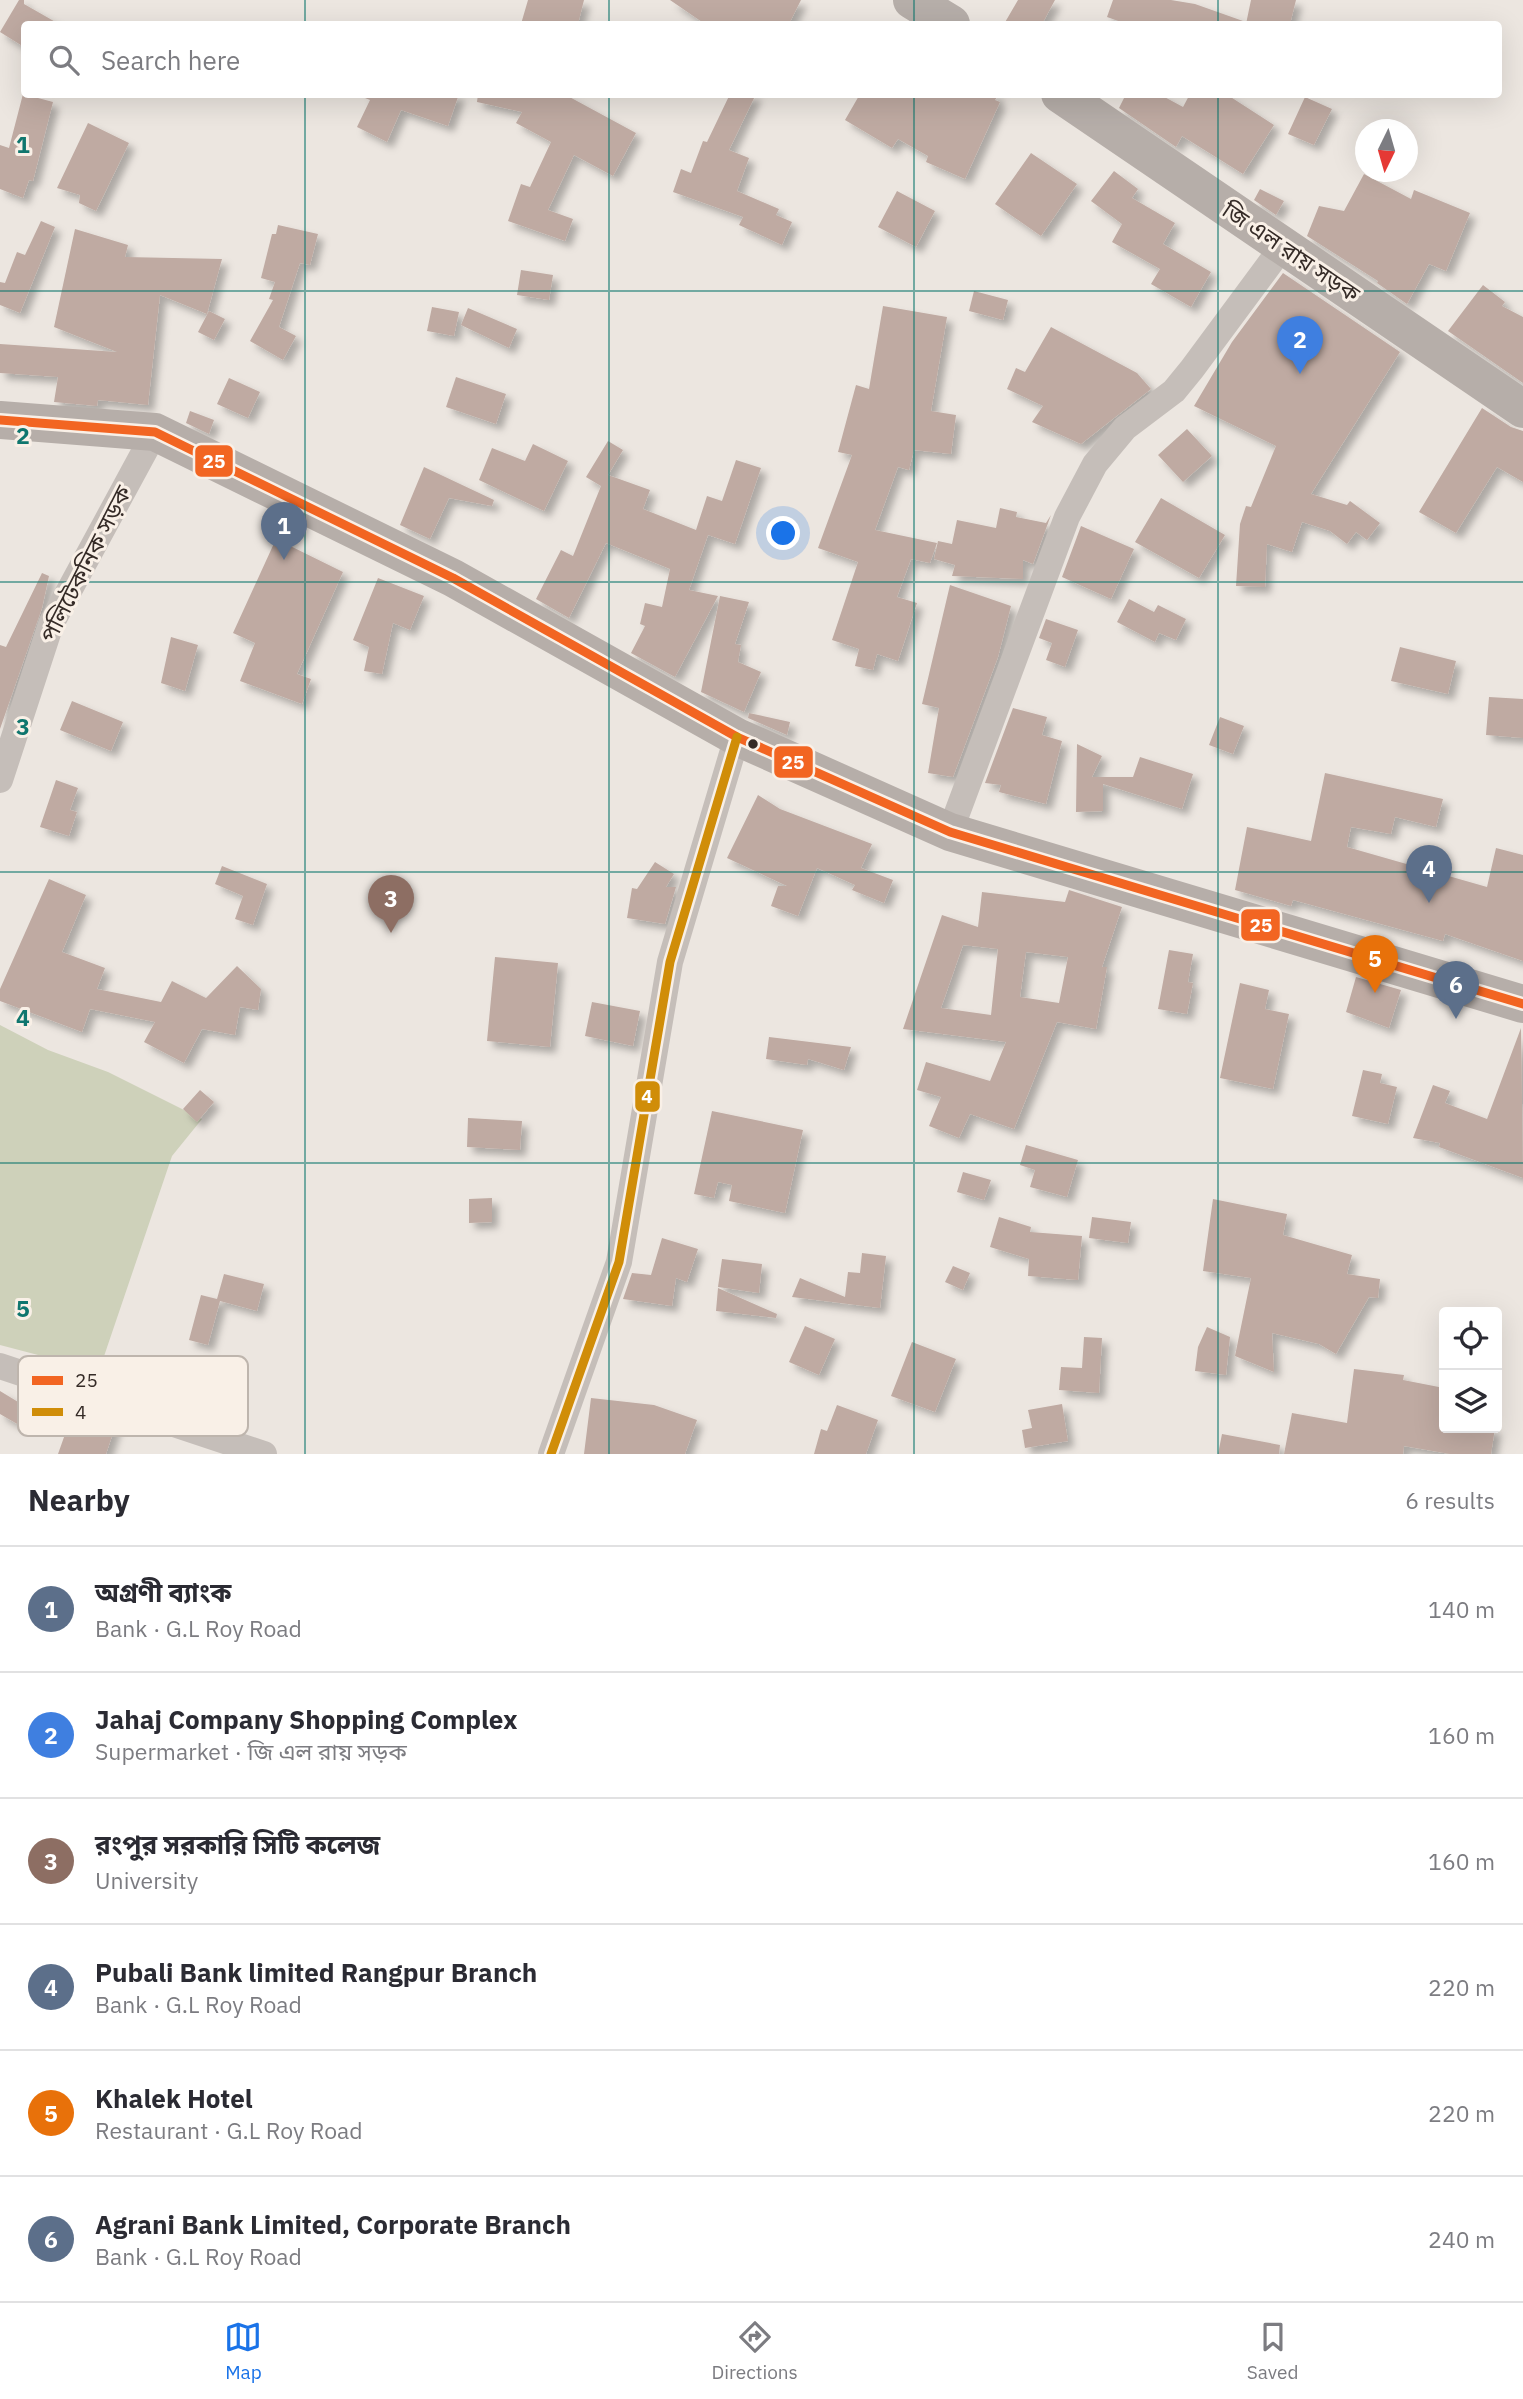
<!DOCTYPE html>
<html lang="en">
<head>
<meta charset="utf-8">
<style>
  body { margin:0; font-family:"IBM Plex Sans","Noto Sans Bengali",sans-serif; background:#f2f2f3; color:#2b2b33 }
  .controls { position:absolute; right:21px; bottom:21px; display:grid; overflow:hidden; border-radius:7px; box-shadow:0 7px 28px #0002 }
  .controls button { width:63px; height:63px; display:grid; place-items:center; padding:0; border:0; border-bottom:2px solid #e1e1e2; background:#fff; color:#2b2b33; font:35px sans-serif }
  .compass { position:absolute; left:1355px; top:119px; width:63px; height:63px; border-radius:50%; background:#fff; box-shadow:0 7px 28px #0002; rotate:185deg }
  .you { position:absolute; left:784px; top:534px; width:24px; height:24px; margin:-18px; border:5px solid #fff; border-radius:50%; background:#1a73e8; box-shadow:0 0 0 10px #1a73e833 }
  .badge { display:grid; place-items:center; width:46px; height:46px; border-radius:50%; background:#1a73e8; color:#fff; font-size:23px; font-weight:700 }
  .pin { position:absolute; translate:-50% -58px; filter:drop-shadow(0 2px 4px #0008) }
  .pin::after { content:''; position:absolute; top:37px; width:24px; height:21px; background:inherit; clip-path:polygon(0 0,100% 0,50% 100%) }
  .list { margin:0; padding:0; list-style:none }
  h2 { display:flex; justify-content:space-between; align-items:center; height:91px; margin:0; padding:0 28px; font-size:30px }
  h2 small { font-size:23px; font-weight:400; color:#7c7c81 }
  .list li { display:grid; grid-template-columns:46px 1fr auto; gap:21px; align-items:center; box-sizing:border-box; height:126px; padding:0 28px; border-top:2px solid #e1e1e2 }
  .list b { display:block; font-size:26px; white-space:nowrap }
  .list p { margin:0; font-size:23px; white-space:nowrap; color:#7c7c81 }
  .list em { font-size:23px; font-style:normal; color:#7c7c81 }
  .icon { flex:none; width:38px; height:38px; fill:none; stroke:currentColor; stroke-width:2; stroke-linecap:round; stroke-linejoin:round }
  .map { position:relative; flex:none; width:1523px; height:1454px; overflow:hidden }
  .search { position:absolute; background:#fff; box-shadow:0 7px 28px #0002; left:21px; right:21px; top:21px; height:77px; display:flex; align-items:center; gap:18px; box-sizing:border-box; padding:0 24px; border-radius:7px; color:#7c7c81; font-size:26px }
  .sheet { height:847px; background:#fff }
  nav { display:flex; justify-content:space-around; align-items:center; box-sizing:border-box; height:98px; border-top:2px solid #e1e1e2; background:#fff; font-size:19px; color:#7c7c81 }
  nav a { display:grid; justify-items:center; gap:4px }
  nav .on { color:#1a73e8 }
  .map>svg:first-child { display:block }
  .green { fill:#ced1ba }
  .building { fill:#bfaaa2; fill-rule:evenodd; filter:url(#shadow) }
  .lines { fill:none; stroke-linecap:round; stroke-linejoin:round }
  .minor { stroke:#c5beb9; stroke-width:26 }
  .secondary { stroke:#b6aea9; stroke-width:38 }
  .bus-1-casing { stroke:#f9f0e7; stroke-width:14 }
  .bus-2-casing { stroke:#f9f0e7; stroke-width:14 }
  .bus-1 { stroke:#f26522; stroke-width:9 }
  .bus-2 { stroke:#d08d08; stroke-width:9 }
  .grid { fill:none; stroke:#0f766e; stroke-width:2; stroke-opacity:0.55 }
  .bus-dot { fill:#352b27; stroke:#f9f0e7; stroke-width:2.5 }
  .labels { text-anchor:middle; stroke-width:6; stroke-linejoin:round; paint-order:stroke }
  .street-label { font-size:23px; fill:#352b27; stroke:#f9f0e7 }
  .key { fill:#f9f0e7; stroke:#beb5ad; stroke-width:2 }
  .key-label { font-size:19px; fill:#352b27 }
  .grid-label { font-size:23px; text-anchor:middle; font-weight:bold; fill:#0f766e; stroke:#f9f0e7; stroke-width:6; stroke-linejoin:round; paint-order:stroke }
  .line-badge { stroke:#f9f0e7; stroke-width:2.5 }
  .badge-label { font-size:19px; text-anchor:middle; font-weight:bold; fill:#fff }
</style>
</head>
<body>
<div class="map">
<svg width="1523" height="1454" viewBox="0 0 1523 1454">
  <defs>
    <filter id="shadow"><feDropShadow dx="6" dy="6" stdDeviation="3.5" flood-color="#0004"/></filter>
  </defs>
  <rect width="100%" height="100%" fill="#ece6e0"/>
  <!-- green -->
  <path class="green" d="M 0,1025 L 48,1050 L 108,1072 L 202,1119 L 172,1156 L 99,1371 L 0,1345 Z"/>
  <!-- building -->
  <path class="building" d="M 19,0 L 24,0 L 24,4 L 59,24 L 24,24 L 24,47 L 0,32 Z
    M 528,0 L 584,0 L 578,24 L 521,24 Z
    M 670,0 L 801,0 L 789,24 L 705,24 Z
    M 1018,0 L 1055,0 L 1042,24 L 1004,24 Z
    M 1113,0 L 1171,0 L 1195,4 L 1243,21 L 1243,24 L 1166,24 L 1140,21 L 1139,24 L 1127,24 L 1107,17 Z
    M 1251,0 L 1296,0 L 1290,24 L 1246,24 Z
    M 23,94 L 53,102 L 33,181 L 29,180 L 23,198 L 0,189 L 0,145 L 9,148 Z
    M 365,94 L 459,94 L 448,126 L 401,110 L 387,142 L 357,127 L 370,100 L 365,98 Z
    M 478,94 L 564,94 L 636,133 L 613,176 L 574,155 L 548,210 L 573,219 L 565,241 L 508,221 L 521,184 L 530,187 L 551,142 L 516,123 L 522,112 L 477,102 Z
    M 730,94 L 756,94 L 729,150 L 749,158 L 737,191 L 779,209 L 776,215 L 792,222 L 782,245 L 739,225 L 743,217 L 673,192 L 681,169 L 691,173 L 703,141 L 707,142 Z
    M 860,94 L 999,94 L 995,100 L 1000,102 L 965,179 L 926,162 L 928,156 L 898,139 L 892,148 L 845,120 Z
    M 1126,94 L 1159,94 L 1183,107 L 1190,94 L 1226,94 L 1274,125 L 1243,174 L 1182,136 L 1176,147 L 1119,108 Z
    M 1305,97 L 1332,109 L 1314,145 L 1288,134 Z
    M 88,123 L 129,143 L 96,211 L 79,203 L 80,195 L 57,188 Z
    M 1031,153 L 1077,184 L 1041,236 L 995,204 Z
    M 1114,171 L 1138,189 L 1132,198 L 1175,223 L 1163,244 L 1211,272 L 1191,307 L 1151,284 L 1160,269 L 1112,242 L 1122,224 L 1091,201 Z
    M 1364,174 L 1411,199 L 1414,190 L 1470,213 L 1446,271 L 1429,264 L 1407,304 L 1377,283 L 1378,281 L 1307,236 L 1319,206 L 1344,211 Z
    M 1260,189 L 1284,201 L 1276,215 L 1254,200 Z
    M 897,191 L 935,211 L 916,247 L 878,227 Z
    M 41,221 L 55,227 L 20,313 L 0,305 L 0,282 L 5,283 L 17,252 L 25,255 Z
    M 278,225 L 318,234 L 310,265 L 300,263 L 279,327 L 296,336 L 283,360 L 250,341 L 273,300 L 269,299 L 275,282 L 261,278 L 272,234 L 276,234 Z
    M 75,229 L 128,245 L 125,257 L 222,259 L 207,314 L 160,295 L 148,405 L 98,400 L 97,406 L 54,402 L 58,377 L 0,373 L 0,344 L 117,352 L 54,327 Z
    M 521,270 L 553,275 L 549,300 L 517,295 Z
    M 1283,273 L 1400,352 L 1311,494 L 1347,505 L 1350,501 L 1380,523 L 1367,540 L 1356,532 L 1347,544 L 1330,531 L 1302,522 L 1292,552 L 1267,544 L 1265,587 L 1236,586 L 1240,524 L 1246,506 L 1251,507 L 1276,446 L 1194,406 L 1232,342 Z
    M 1483,285 L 1505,302 L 1502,306 L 1523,317 L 1523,383 L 1448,331 Z
    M 974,291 L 1008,300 L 1003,320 L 969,311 Z
    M 883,306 L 947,317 L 931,411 L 956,415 L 951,454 L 914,450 L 909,470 L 898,467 L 875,530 L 937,543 L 930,563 L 911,559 L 897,597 L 917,603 L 898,661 L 877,654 L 873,670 L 855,666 L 859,649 L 832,640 L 858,562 L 818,548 L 852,455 L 838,452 L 856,385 L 869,389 Z
    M 432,307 L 459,312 L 454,336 L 427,331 Z
    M 468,308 L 517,329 L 509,348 L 461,325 Z
    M 209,311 L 225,319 L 214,340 L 198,332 Z
    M 1051,327 L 1137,373 L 1151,389 L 1081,444 L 1032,422 L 1043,406 L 1007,389 L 1016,368 L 1025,372 Z
    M 456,377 L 506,394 L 496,424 L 446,407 Z
    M 229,378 L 260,392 L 248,418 L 217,404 Z
    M 1482,408 L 1511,427 L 1523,431 L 1523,482 L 1497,467 L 1456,533 L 1419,512 Z
    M 190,411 L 214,420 L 209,434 L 186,423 Z
    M 1187,429 L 1212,456 L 1183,482 L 1158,455 Z
    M 608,441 L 623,450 L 608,475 L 650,490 L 643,509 L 696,530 L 707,496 L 722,501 L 736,460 L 761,468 L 735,544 L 708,535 L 689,590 L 718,596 L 675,677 L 631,653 L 645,626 L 640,624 L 645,603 L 662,607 L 670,569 L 606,543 L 569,618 L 536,599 L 561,550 L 573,556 L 601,486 L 586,477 Z
    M 533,444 L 568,461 L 544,511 L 479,480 L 492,448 L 525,461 Z
    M 424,467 L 494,500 L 492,506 L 449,498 L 430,539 L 400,525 Z
    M 1161,498 L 1225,535 L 1199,578 L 1135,542 Z
    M 1000,508 L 1017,512 L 1016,517 L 1046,523 L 1051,515 L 1033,564 L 1023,560 L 1023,579 L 952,576 L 955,565 L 934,559 L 938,541 L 952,544 L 957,520 L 996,528 Z
    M 1081,526 L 1134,549 L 1111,599 L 1062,577 Z
    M 276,539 L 343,572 L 297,674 L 311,679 L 302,704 L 240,681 L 255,643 L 233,633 Z
    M 42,573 L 49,576 L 42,608 L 0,729 L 0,645 L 6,647 Z
    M 378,578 L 424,596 L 410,630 L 393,623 L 382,674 L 364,671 L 369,647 L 353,640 Z
    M 950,585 L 1011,606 L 998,657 L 953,777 L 928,773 L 939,708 L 922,704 Z
    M 720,596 L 749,602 L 735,644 L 741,645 L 738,662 L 761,672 L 744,712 L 701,692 Z
    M 1129,599 L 1154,612 L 1158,605 L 1186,619 L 1176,640 L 1159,633 L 1155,642 L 1117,622 Z
    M 1046,619 L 1078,630 L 1065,667 L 1046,660 L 1052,643 L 1039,638 Z
    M 171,637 L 198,645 L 185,691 L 161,683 Z
    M 1400,647 L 1456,661 L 1448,694 L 1391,681 Z
    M 1489,697 L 1523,699 L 1523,738 L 1486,735 Z
    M 72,701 L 123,722 L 111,751 L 60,730 Z
    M 1013,708 L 1047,717 L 1042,735 L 1062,741 L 1046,804 L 999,792 L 1001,785 L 985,783 Z
    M 749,713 L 790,722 L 787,735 L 748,718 Z
    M 1220,717 L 1244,726 L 1233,754 L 1209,745 Z
    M 1077,744 L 1102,756 L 1092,777 L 1133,777 L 1140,757 L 1193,774 L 1182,809 L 1103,784 L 1103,811 L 1076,812 Z
    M 1325,773 L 1443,799 L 1436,827 L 1395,817 L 1391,834 L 1351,827 L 1347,847 L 1487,887 L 1496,848 L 1523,855 L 1523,961 L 1445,934 L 1443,941 L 1293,900 L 1291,906 L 1235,890 L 1247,827 L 1311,841 Z
    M 56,780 L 78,788 L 70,810 L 77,812 L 69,836 L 40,827 Z
    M 758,795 L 780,809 L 872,844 L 861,868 L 893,880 L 884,903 L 852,890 L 855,885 L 817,868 L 798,916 L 771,906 L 778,886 L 787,886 L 727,858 Z
    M 655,862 L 674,874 L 666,887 L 676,887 L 665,924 L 627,918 L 632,888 L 637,889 Z
    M 222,866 L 267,884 L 253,925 L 235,919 L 243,896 L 215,884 Z
    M 49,879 L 86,895 L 62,952 L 105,968 L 97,989 L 161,1002 L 172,981 L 206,998 L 237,966 L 261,989 L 258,1010 L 240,1007 L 235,1035 L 202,1029 L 184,1063 L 144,1042 L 155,1022 L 90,1009 L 82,1032 L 0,1001 L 0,989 Z
    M 1069,890 L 1122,907 L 1102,967 L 1107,967 L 1096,1029 L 1057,1022 L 1014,1129 L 970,1114 L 959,1138 L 929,1126 L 941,1097 L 917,1090 L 926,1062 L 990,1081 L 1006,1042 L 903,1029 L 942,915 L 978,927 L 982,892 L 1065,902 ZM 963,945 L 998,949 L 991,1015 L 941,1008 ZM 1026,952 L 1068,957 L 1059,1003 L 1020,997 Z
    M 1169,950 L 1193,954 L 1188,982 L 1193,983 L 1187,1014 L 1158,1009 Z
    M 495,957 L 558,963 L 550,1047 L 487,1041 Z
    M 1356,977 L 1401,990 L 1389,1028 L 1346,1012 Z
    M 1240,983 L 1269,990 L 1265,1009 L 1289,1014 L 1273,1089 L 1220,1078 Z
    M 592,1002 L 640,1011 L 633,1046 L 585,1036 Z
    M 1521,1028 L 1523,1178 L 1439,1147 L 1440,1143 L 1413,1138 L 1433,1085 L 1450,1091 L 1445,1103 L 1487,1119 Z
    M 769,1037 L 851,1047 L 844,1070 L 808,1059 L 807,1065 L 766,1059 Z
    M 1363,1070 L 1382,1074 L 1380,1083 L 1397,1087 L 1388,1124 L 1352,1116 Z
    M 200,1090 L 214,1102 L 197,1122 L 183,1109 Z
    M 712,1111 L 803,1130 L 785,1213 L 729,1201 L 732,1185 L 718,1182 L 714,1198 L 694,1194 Z
    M 468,1118 L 522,1121 L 520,1150 L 467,1147 Z
    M 1026,1145 L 1078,1160 L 1067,1197 L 1030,1187 L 1035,1170 L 1020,1165 Z
    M 963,1172 L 991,1180 L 984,1200 L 957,1192 Z
    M 492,1198 L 492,1222 L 469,1223 L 469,1199 Z
    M 1213,1199 L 1287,1214 L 1283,1235 L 1352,1255 L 1347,1274 L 1380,1279 L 1378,1298 L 1369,1297 L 1336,1354 L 1319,1344 L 1272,1333 L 1274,1372 L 1235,1356 L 1251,1278 L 1203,1271 Z
    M 999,1217 L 1031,1227 L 1030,1232 L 1082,1236 L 1078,1280 L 1028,1276 L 1029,1259 L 990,1247 Z
    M 1092,1217 L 1131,1222 L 1128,1243 L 1089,1238 Z
    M 662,1238 L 698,1249 L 687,1282 L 676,1278 L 672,1306 L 623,1299 L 632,1273 L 651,1275 Z
    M 862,1253 L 886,1256 L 880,1308 L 792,1297 L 800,1278 L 845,1297 L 848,1272 L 860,1273 Z
    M 722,1259 L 762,1264 L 759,1293 L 718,1287 Z
    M 953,1266 L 970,1273 L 963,1290 L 945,1282 Z
    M 224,1274 L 264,1284 L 257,1311 L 220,1301 L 208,1345 L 189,1340 L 201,1295 L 217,1299 Z
    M 718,1288 L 777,1314 L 776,1318 L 716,1311 Z
    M 805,1326 L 835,1339 L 819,1375 L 789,1362 Z
    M 1207,1327 L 1230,1337 L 1226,1375 L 1195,1371 L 1198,1347 Z
    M 1084,1337 L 1102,1338 L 1099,1393 L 1059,1390 L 1061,1367 L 1082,1368 Z
    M 912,1342 L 956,1359 L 935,1412 L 891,1396 Z
    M 1354,1369 L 1404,1375 L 1403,1380 L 1444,1388 L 1444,1428 L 1495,1428 L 1491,1454 L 1450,1454 L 1404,1446 L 1403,1454 L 1284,1454 L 1292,1413 L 1347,1423 Z
    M 0,1391 L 28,1408 L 19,1425 L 0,1414 Z
    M 591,1398 L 654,1405 L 697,1420 L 685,1454 L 584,1454 Z
    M 1062,1404 L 1068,1441 L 1025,1448 L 1022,1430 L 1032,1428 L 1028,1410 Z
    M 837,1405 L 878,1420 L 866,1454 L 814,1454 L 821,1429 L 827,1431 Z
    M 74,1409 L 116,1424 L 106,1454 L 58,1454 Z
    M 1222,1434 L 1280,1445 L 1279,1454 L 1218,1454 Z"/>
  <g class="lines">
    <!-- minor -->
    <path class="minor" d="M 0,780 L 51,624 L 155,432
      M 950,832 L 1067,517 L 1095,464 L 1125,428 L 1174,391 L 1192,369 L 1283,246
      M 0,1366 L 264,1454
      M 551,1454 L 619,1262 L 670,962 L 737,737"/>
    <!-- secondary -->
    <path class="secondary" d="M 912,0 L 951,24
      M 1060,94 L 1523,409
      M 0,420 L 155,432 L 453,578 L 737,737 L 950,832 L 1523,1004"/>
    <!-- bus-1 casing -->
    <g class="bus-1-casing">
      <path id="bus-1" d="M 0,420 L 155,432 L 453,578 L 737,737 L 950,832 L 1523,1004"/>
    </g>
    <!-- bus-2 casing -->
    <g class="bus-2-casing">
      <path id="bus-2" d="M 551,1454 L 619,1262 L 670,962 L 737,737"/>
    </g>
    <!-- bus-1 -->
    <use href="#bus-1" class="bus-1"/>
    <!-- bus-2 -->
    <use href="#bus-2" class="bus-2"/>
  </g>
  <!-- grid -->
  <path class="grid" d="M 305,0 L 305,24M 609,0 L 609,24M 914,0 L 914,24M 1218,0 L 1218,24M 305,94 L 305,1454M 609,94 L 609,1454M 914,94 L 914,1454M 1218,94 L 1218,1454M 0,291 L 1523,291M 0,582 L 1523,582M 0,872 L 1523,872M 0,1163 L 1523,1163"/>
  <!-- markers -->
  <circle class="bus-dot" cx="753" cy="744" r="6"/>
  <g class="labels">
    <!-- street labels -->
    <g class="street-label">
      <text transform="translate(1291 252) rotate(34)" y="8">জি এল রায় সড়ক</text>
      <text transform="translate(86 564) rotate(-63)" y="8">পলিটেকনিক সড়ক</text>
    </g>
  </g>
  <!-- legend -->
  <rect x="18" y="1356" width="230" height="80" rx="10" class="key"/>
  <rect x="32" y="1376" width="31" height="9" fill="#f26522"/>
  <rect x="32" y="1408" width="31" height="8" fill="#d08d08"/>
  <g class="key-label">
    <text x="75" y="1387">25</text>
    <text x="75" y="1419">4</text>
  </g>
  <g class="grid-label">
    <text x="23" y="153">1</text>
    <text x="23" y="444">2</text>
    <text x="23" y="735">3</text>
    <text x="23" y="1026">4</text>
    <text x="23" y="1317">5</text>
  </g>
  <g class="line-badge">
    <rect x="194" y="444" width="40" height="34" rx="7" fill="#f26522"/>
    <rect x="773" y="745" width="41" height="34" rx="7" fill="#f26522"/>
    <rect x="1240" y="908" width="41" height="34" rx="7" fill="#f26522"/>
    <rect x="634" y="1080" width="27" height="33" rx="7" fill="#d08d08"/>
  </g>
  <g class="badge-label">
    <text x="214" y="468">25</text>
    <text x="793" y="769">25</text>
    <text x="1261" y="932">25</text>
    <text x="647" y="1103">4</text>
  </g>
</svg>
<div class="controls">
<button><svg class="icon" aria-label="locate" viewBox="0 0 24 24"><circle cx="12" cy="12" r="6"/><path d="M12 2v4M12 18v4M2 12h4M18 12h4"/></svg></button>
<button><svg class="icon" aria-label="layers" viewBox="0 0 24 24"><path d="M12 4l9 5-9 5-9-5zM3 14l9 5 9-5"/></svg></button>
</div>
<svg class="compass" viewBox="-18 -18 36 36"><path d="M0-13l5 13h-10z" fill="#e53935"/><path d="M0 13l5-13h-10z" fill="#7c7c81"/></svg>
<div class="you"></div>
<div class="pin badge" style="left:284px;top:560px;background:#5c6f8a">1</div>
<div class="pin badge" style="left:1300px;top:374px;background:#3f7fe0">2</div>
<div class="pin badge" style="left:391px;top:933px;background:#8d6e63">3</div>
<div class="pin badge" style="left:1429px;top:903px;background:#5c6f8a">4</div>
<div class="pin badge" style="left:1375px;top:993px;background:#e8710a">5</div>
<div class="pin badge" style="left:1456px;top:1019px;background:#5c6f8a">6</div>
<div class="search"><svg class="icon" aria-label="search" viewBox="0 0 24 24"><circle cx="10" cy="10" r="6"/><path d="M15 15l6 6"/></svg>Search here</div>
</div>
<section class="sheet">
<h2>Nearby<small>6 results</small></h2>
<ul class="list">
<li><span class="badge" style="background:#5c6f8a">1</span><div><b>অগ্রণী ব্যাংক</b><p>Bank · G.L Roy Road</p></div><em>140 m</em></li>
<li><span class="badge" style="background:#3f7fe0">2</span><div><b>Jahaj Company Shopping Complex</b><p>Supermarket · জি এল রায় সড়ক</p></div><em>160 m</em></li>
<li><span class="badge" style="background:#8d6e63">3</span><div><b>রংপুর সরকারি সিটি কলেজ</b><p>University</p></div><em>160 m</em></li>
<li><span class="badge" style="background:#5c6f8a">4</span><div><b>Pubali Bank limited Rangpur Branch</b><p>Bank · G.L Roy Road</p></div><em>220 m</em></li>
<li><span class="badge" style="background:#e8710a">5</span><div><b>Khalek Hotel</b><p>Restaurant · G.L Roy Road</p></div><em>220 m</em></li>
<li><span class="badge" style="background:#5c6f8a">6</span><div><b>Agrani Bank Limited, Corporate Branch</b><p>Bank · G.L Roy Road</p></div><em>240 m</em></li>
</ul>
</section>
<nav>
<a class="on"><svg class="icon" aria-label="map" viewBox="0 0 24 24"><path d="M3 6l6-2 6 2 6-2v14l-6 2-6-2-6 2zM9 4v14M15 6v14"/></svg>Map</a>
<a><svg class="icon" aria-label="directions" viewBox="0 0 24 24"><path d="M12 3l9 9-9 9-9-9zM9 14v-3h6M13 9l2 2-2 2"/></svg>Directions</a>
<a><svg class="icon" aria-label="saved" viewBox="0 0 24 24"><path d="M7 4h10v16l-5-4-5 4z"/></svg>Saved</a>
</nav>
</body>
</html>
